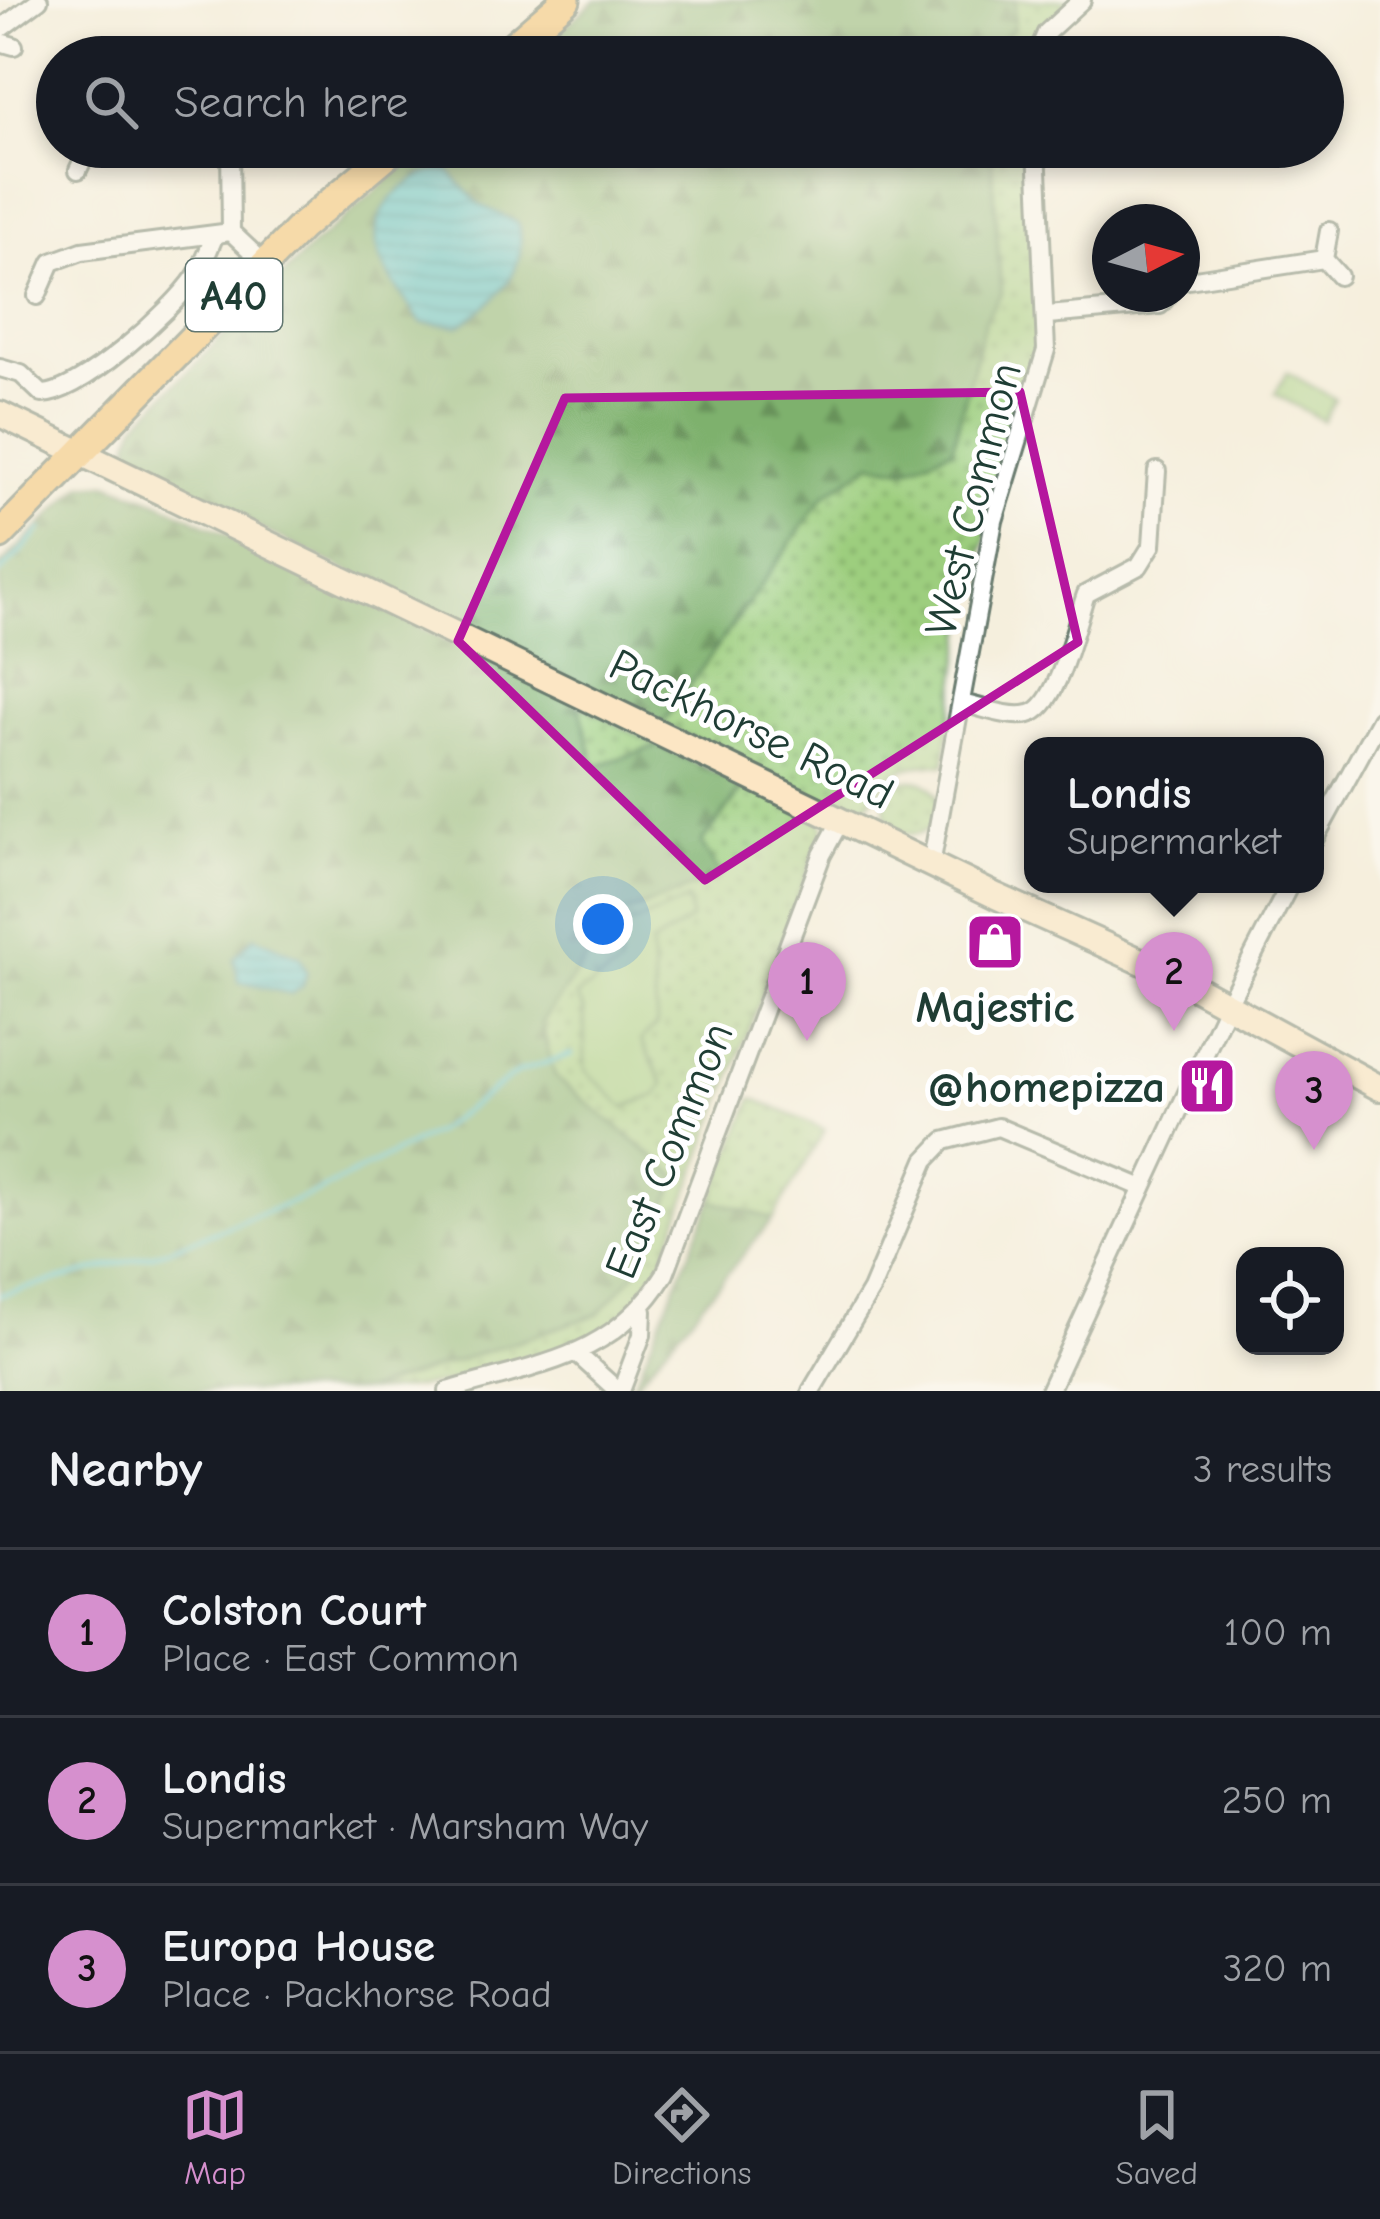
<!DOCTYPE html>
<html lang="en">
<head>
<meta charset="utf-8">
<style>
  body { margin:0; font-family:"Comic Neue",sans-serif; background:#20242c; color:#f1f3f6 }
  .controls { position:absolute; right:36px; bottom:36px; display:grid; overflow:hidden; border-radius:24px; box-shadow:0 6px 18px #0003 }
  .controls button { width:108px; height:108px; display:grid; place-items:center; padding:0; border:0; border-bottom:3px solid #363941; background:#171b24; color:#f1f3f6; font:60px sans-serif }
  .compass { position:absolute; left:1092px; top:204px; width:108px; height:108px; border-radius:50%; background:#171b24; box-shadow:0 6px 18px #0003; rotate:84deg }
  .you { position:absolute; left:603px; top:924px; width:42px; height:42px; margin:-30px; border:9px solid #fff; border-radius:50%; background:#1a73e8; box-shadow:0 0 0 18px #1a73e833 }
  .badge { display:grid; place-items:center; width:78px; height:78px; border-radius:50%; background:#d690ce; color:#111; font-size:39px; font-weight:700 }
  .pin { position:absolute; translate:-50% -99px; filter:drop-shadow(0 3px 6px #0008) }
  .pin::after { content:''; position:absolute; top:63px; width:42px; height:36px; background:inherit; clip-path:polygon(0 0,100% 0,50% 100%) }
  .popup { position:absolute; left:1024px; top:737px; width:300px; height:156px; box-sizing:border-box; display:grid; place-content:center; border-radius:24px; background:#171b24; filter:drop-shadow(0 3px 9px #0005); font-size:39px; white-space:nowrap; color:#9ea1a6 }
  .popup b { font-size:45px; color:#f1f3f6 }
  .popup::after { content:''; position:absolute; left:50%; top:100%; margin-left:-24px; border:24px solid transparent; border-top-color:#171b24 }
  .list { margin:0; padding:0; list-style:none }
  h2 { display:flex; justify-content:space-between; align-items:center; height:156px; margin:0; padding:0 48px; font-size:51px }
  h2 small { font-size:39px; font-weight:400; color:#9ea1a6 }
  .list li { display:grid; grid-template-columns:78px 1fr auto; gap:36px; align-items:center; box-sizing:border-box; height:168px; padding:0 48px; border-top:3px solid #363941 }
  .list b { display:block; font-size:45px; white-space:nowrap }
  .list p { margin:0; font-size:39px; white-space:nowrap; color:#9ea1a6 }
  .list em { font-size:39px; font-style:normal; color:#9ea1a6 }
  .icon { flex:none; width:66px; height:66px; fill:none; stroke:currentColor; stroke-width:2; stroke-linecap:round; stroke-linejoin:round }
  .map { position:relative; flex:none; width:1380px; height:1391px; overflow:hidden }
  .search { position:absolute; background:#171b24; box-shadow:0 6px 18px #0003; left:36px; right:36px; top:36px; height:132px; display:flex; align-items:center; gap:30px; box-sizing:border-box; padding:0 42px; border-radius:66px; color:#9ea1a6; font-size:45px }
  .sheet { height:660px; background:#171b24 }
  nav { display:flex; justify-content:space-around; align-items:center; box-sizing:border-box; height:168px; border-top:3px solid #363941; background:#171b24; font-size:33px; color:#9ea1a6 }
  nav a { display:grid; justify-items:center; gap:6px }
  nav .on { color:#d690ce }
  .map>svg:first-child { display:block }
  .grass { fill:url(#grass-dots); stroke:#5e8659; stroke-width:3 }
  .forest { fill:url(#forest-firs); stroke:#4e7750; stroke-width:3; fill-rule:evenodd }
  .park { fill:#9dce7e; stroke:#5e8659; stroke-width:3 }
  .water { fill:url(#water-rules); stroke:#387e7d; stroke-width:3 }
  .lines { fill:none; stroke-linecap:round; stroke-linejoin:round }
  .stream { stroke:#52c0c6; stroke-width:4.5 }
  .street-casing { stroke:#6a7b6f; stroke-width:22 }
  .secondary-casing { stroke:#6a7b6f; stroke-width:30 }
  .primary-casing { stroke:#6a7b6f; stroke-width:33 }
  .street { stroke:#fff; stroke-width:16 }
  .secondary { stroke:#fce6c4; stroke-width:24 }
  .primary { stroke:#f7c06c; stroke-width:27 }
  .marked { fill:none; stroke:#b5179e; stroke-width:9; stroke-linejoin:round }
  .labels { text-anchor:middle; stroke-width:10; stroke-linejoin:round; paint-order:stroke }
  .shield { fill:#fff; stroke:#627771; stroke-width:3 }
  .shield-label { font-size:42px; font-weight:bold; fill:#1f3d34 }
  .street-label { font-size:45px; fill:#1f3d34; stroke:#fff }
  .poi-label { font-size:45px; font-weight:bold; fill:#1f3d34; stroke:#fff }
</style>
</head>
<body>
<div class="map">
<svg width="1380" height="1391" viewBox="0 0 1380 1391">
  <defs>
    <pattern id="grass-dots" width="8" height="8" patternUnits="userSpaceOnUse" patternTransform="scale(3)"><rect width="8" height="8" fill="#9dce7e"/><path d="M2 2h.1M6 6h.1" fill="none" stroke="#7fa868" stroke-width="1.8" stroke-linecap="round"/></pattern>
    <pattern id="forest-firs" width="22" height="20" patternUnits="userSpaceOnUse" patternTransform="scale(3)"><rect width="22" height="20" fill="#7eb16d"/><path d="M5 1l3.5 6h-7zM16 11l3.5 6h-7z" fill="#67915a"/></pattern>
    <pattern id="water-rules" width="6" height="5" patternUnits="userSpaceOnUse" patternTransform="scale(3)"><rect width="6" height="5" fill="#52c0c6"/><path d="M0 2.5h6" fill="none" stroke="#439da2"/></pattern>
  </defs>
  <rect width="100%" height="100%" fill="#fff"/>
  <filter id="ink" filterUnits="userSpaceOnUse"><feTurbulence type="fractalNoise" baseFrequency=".00833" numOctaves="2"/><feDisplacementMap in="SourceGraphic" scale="24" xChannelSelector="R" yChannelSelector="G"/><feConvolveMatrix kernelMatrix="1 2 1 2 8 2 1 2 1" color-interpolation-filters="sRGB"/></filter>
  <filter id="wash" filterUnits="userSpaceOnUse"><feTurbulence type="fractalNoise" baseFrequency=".004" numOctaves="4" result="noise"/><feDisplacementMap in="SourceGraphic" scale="48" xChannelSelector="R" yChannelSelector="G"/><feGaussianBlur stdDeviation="2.7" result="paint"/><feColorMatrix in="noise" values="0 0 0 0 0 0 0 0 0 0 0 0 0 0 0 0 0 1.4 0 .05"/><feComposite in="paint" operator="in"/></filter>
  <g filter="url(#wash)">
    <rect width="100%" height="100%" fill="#f5efdd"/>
    <!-- grass -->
    <path class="grass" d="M 1015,0 L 1074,0 L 1030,57 L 984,57 L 1014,27 Z
      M 991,147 L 1032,147 L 1040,344 L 969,599 L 944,765 C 869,758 891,809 846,811 L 662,724 L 825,495 L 872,463 L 906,469 L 952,449 L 985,319 L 1001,293 Z
      M 579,704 L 659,746 L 595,766 Z
      M885 807a27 27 0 1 1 54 0a27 27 0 1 1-54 0Z
      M 745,786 L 823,823 L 824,828 L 658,1273 C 644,1293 630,1314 609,1328 C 555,1363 429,1391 366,1391 L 598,1314 L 678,1177 L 555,1077 L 541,1023 L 617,916 L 721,876 L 701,843 Z
      M 753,1098 L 825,1130 L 773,1219 L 712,1200 Z"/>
    <!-- forest -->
    <path class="forest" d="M 596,0 L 1015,0 L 1014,27 L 984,57 L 529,57 Z
      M 426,147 L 991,147 L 1001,293 L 985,320 L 952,449 L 906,469 L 872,463 L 825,495 L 662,724 L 138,469 L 129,443 L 136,424 L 310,248 ZM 447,169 L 479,204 L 417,174 Z
      M 107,483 L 159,502 L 579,704 L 595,766 L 659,746 L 745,786 L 701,843 L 721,876 L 617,916 L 541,1023 L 555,1077 L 679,1177 L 637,1271 L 598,1314 L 366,1391 L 0,1391 L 0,566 L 82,485 Z
      M 712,1200 L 773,1219 L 631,1389 Z"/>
    <!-- park -->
    <path class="park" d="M 1287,372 L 1335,399 L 1323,421 L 1275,394 Z
      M 688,900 L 691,919 L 651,945 L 657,1024 L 641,1040 L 664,1084 L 657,1095 L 625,1107 L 585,1070 L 584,1010 L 576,996 L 619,967 L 624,927 Z"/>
    <!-- water -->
    <path class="water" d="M 447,169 L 479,204 L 518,223 C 531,269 496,302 459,326 L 421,323 C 392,280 350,236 398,192 C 415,177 425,173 447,169 Z
      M 254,936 L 300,957 L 307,972 L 303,986 L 291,994 L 239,982 L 234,959 Z"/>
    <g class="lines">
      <!-- stream -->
      <path class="stream" d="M 0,573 L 41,530
        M 0,1295 L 156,1254 L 318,1192 L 435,1132 L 518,1072 L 572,1054"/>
    </g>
  </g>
  <g filter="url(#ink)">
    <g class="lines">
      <!-- street casing -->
      <g class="street-casing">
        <path id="street" d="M 0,29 L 39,0
          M 0,42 L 14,46
          M 1036,57 L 1046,33 L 1082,0
          M 230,147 L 231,232
          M 78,170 L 89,147
          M 1324,259 L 1339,276
          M 1182,281 L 1324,259 L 1329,231
          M 37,296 L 52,262 L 82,251 L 231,232 L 265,264
          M 1048,315 L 1160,305 L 1169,294
          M 0,368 L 21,374 L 42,394 C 81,393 172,311 195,277 C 203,265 209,249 215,235
          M 962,703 C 981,707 1010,719 1029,714 C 1058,708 1076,622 1086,594 L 1139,566 L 1152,545 L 1157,471
          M 1315,838 L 1380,719
          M 931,865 L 994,521 L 1046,350 L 1037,147
          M 575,1352 L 618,1391
          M 448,1391 C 537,1364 613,1359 665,1274 L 822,855 L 841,820
          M 621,1391 L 642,1335 L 643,1311
          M 811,1391 L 871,1290 L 926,1160 L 944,1141 L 998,1127 L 1143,1188
          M 1049,1391 L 1228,1004 L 1290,884"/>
      </g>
      <!-- secondary casing -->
      <g class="secondary-casing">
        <path id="secondary" d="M 0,414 L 996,896 L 1176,977 L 1380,1088"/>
      </g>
      <!-- primary casing -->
      <g class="primary-casing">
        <path id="primary" d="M 500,57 L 566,0
          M 0,535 L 300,228 L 396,147"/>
      </g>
      <!-- street -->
      <use href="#street" class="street"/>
      <!-- secondary -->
      <use href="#secondary" class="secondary"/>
      <!-- primary -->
      <use href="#primary" class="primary"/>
    </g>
  </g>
  <!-- marked area -->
  <path d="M0 0H1380V1391H0ZM 1020,392 L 1078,642 L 705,880 L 458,641 L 565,398 Z" fill="#f5efdd" fill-opacity=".55" fill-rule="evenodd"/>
  <path class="marked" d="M 1020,392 L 1078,642 L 705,880 L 458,641 L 565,398 Z"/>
  <!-- icons -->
  <defs>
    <g id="shop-square" transform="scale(3)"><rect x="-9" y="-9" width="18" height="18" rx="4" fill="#b5179e" stroke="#fff"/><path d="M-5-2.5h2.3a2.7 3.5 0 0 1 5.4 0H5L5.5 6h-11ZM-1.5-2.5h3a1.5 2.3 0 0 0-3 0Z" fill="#fff"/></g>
    <g id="restaurant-square" transform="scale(3)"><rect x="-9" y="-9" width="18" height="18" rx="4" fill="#b5179e" stroke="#fff"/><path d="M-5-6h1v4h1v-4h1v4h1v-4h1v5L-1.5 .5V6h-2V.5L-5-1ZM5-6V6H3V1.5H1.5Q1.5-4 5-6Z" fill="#fff"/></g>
  </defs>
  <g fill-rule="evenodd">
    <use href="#shop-square" x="995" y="942"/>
    <use href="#restaurant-square" x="1207" y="1086"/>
  </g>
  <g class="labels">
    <!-- shield labels -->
    <rect class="shield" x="186" y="259" width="96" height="72" rx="9"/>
    <g class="shield-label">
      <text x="234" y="310">A40</text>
    </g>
    <!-- street labels -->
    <g class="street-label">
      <text transform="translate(972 499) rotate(-76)" y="16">West Common</text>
      <text transform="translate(752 728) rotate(26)" y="16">Packhorse Road</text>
      <text transform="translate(668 1150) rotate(-68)" y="16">East Common</text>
    </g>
    <!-- poi labels -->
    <g class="poi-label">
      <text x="995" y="1022">Majestic</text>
      <text x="1165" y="1102" text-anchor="end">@homepizza</text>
    </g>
  </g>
</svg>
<div class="controls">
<button><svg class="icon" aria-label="locate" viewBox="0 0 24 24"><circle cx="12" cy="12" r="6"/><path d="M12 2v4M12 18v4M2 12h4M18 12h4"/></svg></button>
</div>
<svg class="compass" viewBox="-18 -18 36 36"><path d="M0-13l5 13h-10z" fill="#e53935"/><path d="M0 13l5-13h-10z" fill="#9ea1a6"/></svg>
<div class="you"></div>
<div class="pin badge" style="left:807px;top:1041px">1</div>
<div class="pin badge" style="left:1174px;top:1031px">2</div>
<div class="popup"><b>Londis</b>Supermarket</div>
<div class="pin badge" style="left:1314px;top:1150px">3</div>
<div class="search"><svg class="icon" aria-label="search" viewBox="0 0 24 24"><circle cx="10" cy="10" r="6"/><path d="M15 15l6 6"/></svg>Search here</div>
</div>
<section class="sheet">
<h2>Nearby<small>3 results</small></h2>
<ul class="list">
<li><span class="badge">1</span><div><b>Colston Court</b><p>Place · East Common</p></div><em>100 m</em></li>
<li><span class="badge">2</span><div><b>Londis</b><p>Supermarket · Marsham Way</p></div><em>250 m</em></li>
<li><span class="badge">3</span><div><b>Europa House</b><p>Place · Packhorse Road</p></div><em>320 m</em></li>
</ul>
</section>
<nav>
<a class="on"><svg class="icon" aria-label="map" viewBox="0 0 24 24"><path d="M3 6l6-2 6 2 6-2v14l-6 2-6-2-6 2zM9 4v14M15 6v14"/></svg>Map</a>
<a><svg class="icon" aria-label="directions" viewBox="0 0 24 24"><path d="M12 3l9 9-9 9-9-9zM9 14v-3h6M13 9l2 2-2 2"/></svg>Directions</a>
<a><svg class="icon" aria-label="saved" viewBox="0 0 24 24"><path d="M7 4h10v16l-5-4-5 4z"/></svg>Saved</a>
</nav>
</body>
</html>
